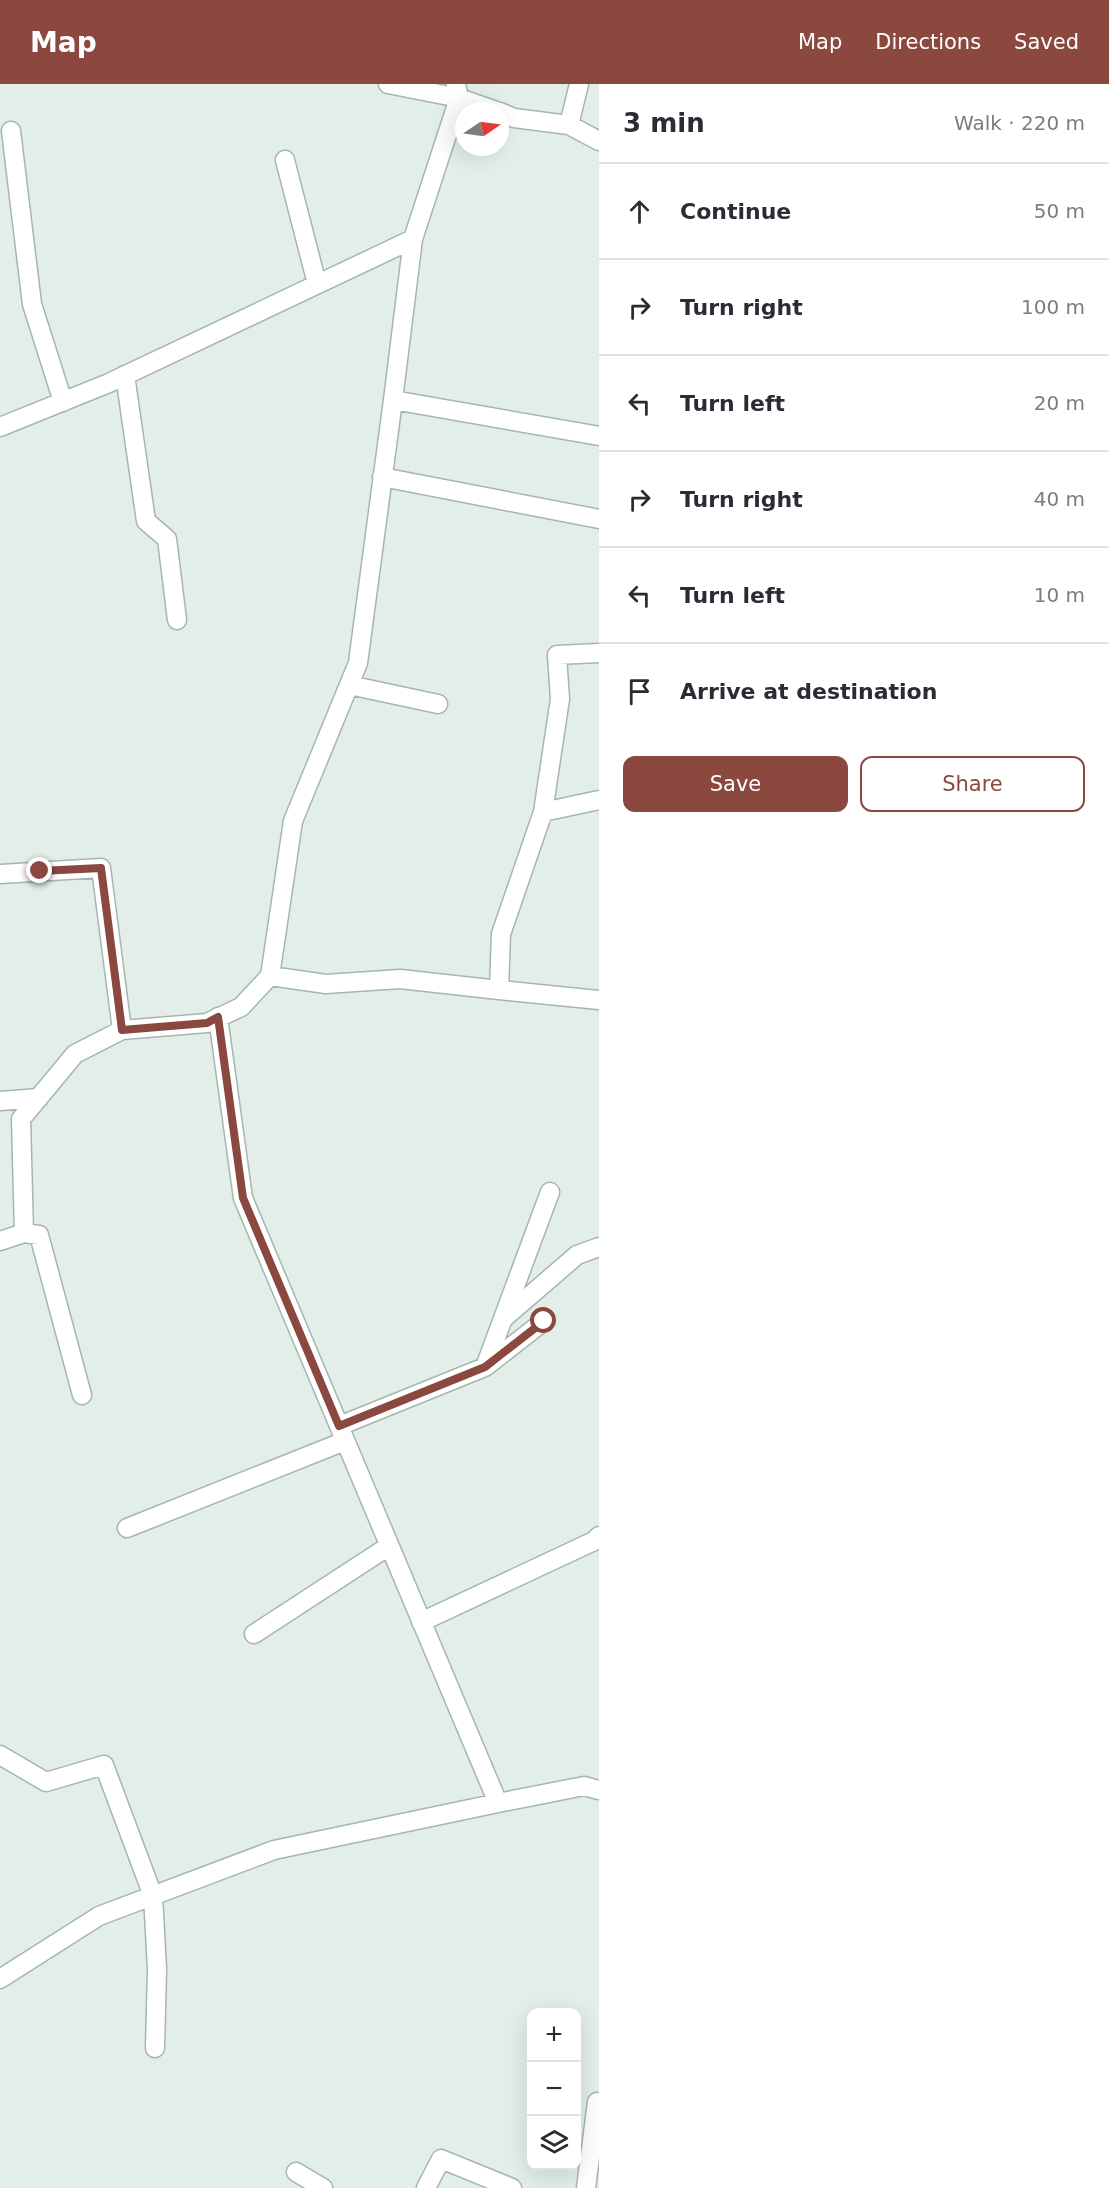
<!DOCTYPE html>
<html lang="en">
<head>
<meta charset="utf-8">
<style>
  body { margin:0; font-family:"DejaVu Sans",sans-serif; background:#f7f7f7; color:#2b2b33 }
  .controls { position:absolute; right:18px; bottom:18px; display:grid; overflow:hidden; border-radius:12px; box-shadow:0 6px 24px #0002 }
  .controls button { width:54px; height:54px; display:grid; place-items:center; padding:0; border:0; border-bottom:2px solid #e1e1e2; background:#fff; color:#2b2b33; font:30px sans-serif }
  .compass { position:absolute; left:455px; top:18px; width:54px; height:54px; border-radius:50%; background:#fff; box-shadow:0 6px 24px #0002; rotate:77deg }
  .stop { position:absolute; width:18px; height:18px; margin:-14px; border:4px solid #8a483f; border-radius:50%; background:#fff }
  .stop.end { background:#8a483f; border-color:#fff; box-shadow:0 2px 6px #0008 }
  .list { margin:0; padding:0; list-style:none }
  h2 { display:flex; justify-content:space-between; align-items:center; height:78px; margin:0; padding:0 24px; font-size:26px }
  h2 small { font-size:20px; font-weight:400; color:#7c7c81 }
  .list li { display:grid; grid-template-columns:39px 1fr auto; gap:18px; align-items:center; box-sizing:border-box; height:96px; padding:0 24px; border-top:2px solid #e1e1e2 }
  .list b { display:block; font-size:22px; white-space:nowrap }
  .list em { font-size:20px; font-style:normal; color:#7c7c81 }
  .actions { display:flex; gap:12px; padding:18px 24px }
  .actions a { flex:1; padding:14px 0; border:2px solid #8a483f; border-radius:12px; text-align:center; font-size:21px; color:#8a483f }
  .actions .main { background:#8a483f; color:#fff }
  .icon { flex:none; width:33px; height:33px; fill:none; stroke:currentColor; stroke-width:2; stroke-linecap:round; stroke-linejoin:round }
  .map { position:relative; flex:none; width:599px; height:2104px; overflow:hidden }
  header { display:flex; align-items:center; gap:36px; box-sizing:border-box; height:84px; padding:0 30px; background:#8a483f; color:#fff }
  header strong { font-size:28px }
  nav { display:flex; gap:33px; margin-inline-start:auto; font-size:21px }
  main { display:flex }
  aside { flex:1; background:#fff }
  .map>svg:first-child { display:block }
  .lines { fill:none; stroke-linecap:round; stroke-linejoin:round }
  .minor-casing { stroke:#a4b7ae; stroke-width:21 }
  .minor { stroke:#fff; stroke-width:18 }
  .route { stroke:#8a483f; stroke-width:8 }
</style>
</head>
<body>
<header>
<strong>Map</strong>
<nav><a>Map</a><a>Directions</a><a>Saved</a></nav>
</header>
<main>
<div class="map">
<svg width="599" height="2104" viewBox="0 0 599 2104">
  <rect width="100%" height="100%" fill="#e2eee7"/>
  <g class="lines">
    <!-- minor casing -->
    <g class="minor-casing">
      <path id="minor" d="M 388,0 L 459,14 L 413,155 L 393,316 L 599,352
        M 456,0 L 459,14 L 496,27
        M 500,28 L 514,34 L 569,41 L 599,57
        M 569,41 L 579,0
        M 11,47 L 32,220 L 63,318
        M 285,76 L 317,200
        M 125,291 L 146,437 L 167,455 L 177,536
        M 0,343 L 109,299 L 413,155
        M 382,393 L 599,435
        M 349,601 L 438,620
        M 543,728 L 599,716
        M 0,790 L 101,784 L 122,946
        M 270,892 L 326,900 L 400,895 L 499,906 L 501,850 L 543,728 L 560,615 L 557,571 L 599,569
        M 499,906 L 599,916
        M 218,933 L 243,1114 L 498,1719 L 584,1702 L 599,1706
        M 0,1017 L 39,1014
        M 24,1149 L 39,1151 L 82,1311
        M 0,1157 L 24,1149 L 21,1035 L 75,970 L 122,946 L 207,939 L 241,923 L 270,892 L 293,737 L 358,579 L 393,316
        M 504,1234 L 577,1171 L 599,1163
        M 485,1283 L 544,1237
        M 339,1342 L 485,1283 L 550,1108
        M 127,1444 L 345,1357
        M 421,1538 L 594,1457 L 599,1452
        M 254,1550 L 389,1462
        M 0,1671 L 46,1698 L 104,1681 L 153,1812 L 157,1885 L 155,1964
        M 0,1895 L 99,1832 L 274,1766 L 498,1719
        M 296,2088 L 323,2104
        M 426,2104 L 441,2075 L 512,2104
        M 586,2104 L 597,2018"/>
    </g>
    <!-- minor -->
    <use href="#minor" class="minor"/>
  </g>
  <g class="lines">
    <!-- route -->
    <path class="route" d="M 40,787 L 101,784 L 122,946 L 207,939 L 218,933 L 243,1114 L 339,1342 L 485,1283 L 544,1237"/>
  </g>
</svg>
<div class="controls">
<button>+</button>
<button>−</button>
<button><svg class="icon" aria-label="layers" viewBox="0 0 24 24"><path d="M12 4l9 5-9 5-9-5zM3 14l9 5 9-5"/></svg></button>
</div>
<svg class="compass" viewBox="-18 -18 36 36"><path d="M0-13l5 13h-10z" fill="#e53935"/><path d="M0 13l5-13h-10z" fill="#7c7c81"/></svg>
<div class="stop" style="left:544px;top:1237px"></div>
<div class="stop end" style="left:40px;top:787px"></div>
</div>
<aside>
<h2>3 min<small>Walk · 220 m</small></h2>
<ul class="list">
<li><svg class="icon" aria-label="ahead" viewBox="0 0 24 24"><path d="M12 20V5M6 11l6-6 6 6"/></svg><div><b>Continue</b></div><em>50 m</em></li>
<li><svg class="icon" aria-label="right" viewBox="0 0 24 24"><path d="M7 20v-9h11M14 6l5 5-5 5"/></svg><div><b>Turn right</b></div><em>100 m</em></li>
<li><svg class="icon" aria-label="left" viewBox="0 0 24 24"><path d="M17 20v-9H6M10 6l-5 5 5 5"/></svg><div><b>Turn left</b></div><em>20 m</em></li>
<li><svg class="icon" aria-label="right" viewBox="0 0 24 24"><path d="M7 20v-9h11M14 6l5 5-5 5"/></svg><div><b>Turn right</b></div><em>40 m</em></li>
<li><svg class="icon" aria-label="left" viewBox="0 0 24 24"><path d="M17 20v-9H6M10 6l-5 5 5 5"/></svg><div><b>Turn left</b></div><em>10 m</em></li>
<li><svg class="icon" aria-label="arrive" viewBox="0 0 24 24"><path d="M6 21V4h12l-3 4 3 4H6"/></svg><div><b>Arrive at destination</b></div></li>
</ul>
<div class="actions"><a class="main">Save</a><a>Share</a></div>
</aside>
</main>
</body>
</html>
